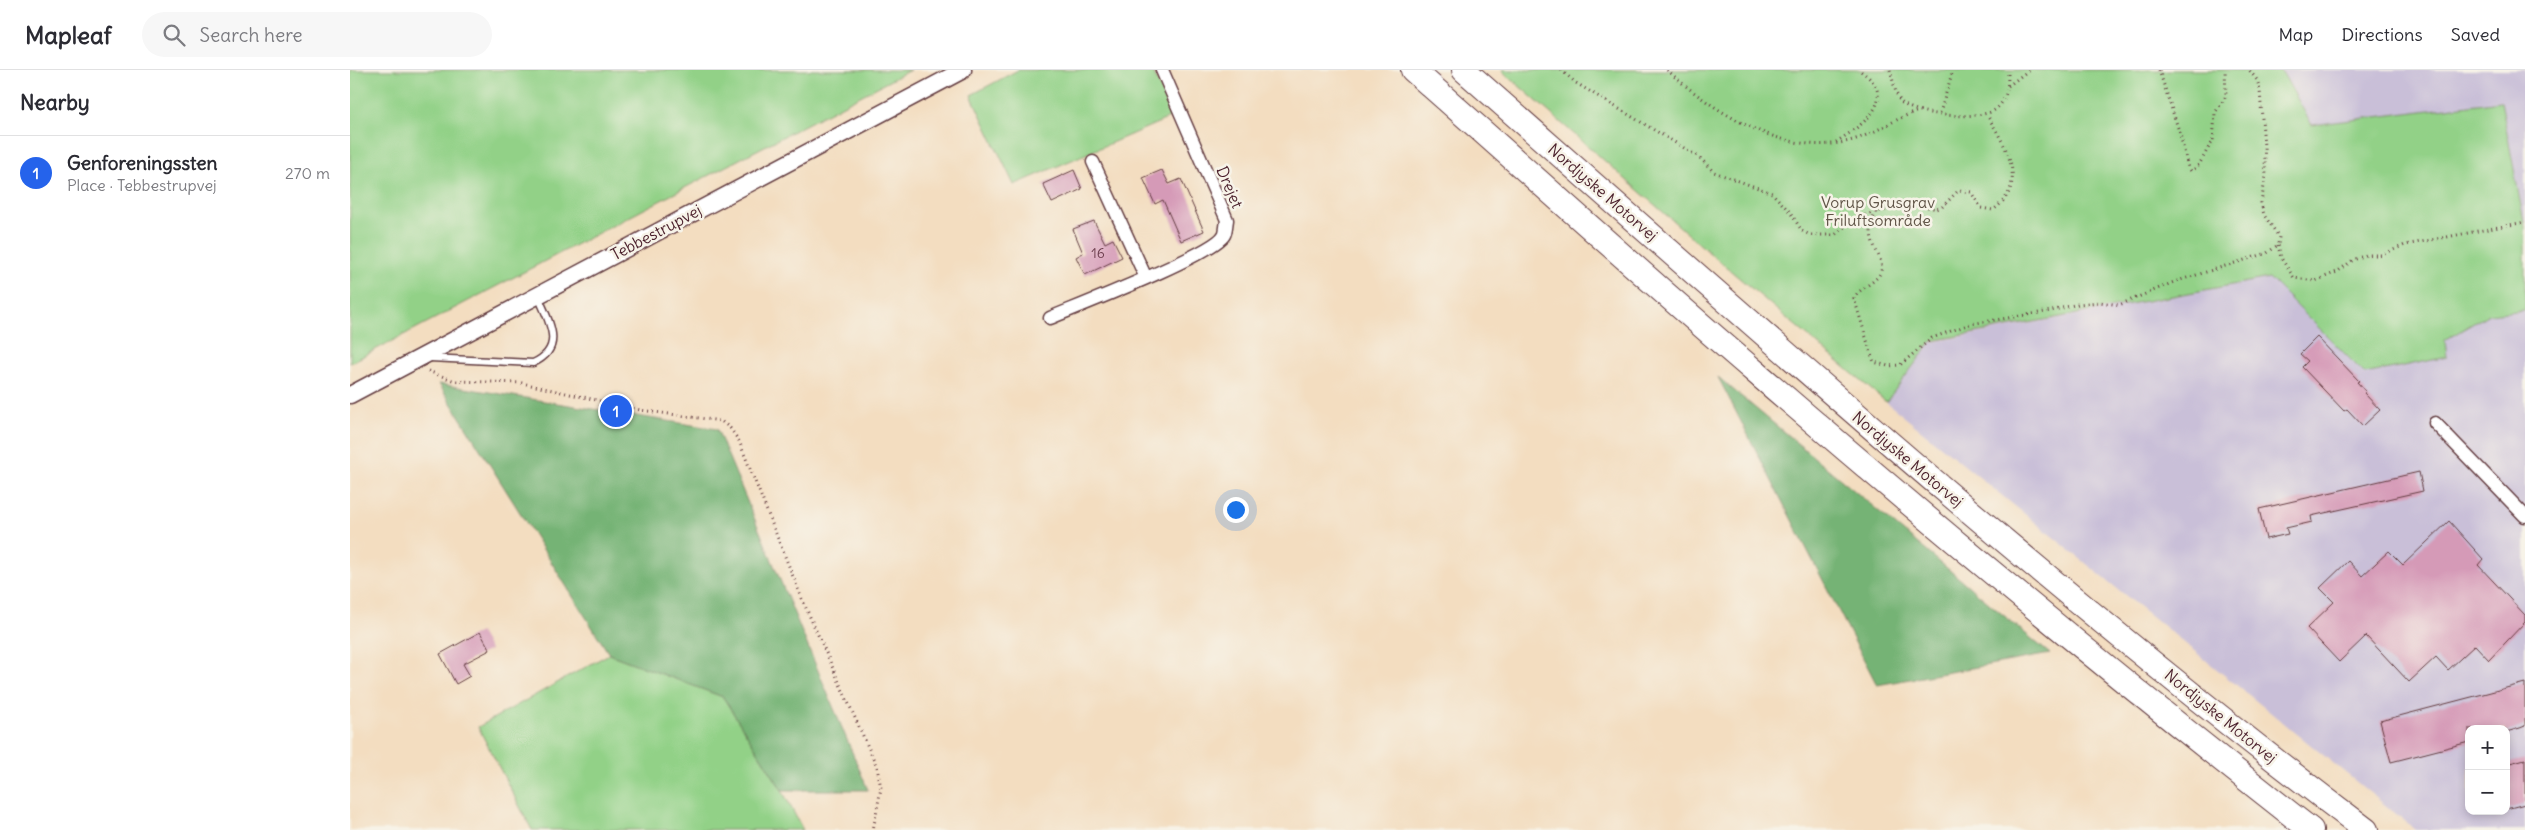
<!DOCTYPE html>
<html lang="en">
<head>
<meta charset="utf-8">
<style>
  body { margin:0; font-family:Delius,sans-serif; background:#f7f7f7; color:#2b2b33 }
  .controls { position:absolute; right:15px; bottom:15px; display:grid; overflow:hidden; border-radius:10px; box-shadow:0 2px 8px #0003 }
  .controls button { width:45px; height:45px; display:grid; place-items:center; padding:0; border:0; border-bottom:1px solid #e1e1e2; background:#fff; color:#2b2b33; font:25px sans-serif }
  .you { position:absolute; left:885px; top:439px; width:18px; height:18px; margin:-12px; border:4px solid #fff; border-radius:50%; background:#1a73e8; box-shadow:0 0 0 8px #1a73e833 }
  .badge { display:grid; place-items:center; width:32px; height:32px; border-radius:50%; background:#2563eb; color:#fff; font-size:16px; font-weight:700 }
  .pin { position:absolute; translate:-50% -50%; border:2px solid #fff; box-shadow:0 1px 5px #0006 }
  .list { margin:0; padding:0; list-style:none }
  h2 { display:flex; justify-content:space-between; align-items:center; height:65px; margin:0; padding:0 20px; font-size:21px }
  h2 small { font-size:16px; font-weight:400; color:#7c7c81 }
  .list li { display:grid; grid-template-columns:32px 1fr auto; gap:15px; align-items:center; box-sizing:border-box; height:75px; padding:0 20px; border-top:1px solid #e1e1e2 }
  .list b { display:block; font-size:19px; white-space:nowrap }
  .list p { margin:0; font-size:16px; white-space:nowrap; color:#7c7c81 }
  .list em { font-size:16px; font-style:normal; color:#7c7c81 }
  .icon { flex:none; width:28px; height:28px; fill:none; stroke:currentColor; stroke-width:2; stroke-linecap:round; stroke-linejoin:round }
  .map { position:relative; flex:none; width:2175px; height:760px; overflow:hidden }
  header { display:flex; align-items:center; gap:30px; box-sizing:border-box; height:70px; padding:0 25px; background:#fff; border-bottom:1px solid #e1e1e2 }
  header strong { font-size:24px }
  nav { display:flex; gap:28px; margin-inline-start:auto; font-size:18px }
  .search { width:350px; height:45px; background:#f7f7f7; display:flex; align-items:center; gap:12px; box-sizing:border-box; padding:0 18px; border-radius:28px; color:#7c7c81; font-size:19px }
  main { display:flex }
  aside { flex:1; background:#fff }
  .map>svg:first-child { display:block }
  .industrial { fill:#c9bfd8; fill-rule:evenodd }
  .green { fill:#92d187; stroke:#6e7859 }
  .forest { fill:#75b374; stroke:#606950 }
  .building { fill:#d59ab7 }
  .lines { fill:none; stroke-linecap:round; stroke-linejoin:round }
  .service-casing { stroke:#633c41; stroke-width:9 }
  .minor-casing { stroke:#633c41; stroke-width:15 }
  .tertiary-casing { stroke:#633c41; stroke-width:19 }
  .motorway-casing { stroke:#633c41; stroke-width:26 }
  .path { stroke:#633c41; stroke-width:3; stroke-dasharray:1 4; stroke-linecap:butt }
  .service { stroke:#fff; stroke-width:6 }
  .minor { stroke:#fff; stroke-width:12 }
  .tertiary { stroke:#fff; stroke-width:16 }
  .motorway { stroke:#fff; stroke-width:24 }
  .labels { text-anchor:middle; stroke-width:5; stroke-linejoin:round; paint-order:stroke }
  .number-label { font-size:14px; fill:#6d3e4e }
  .street-label { font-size:16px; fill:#4a1f2b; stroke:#f7f3e8 }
  .park-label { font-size:16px; fill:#605447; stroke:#f7f3e8 }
</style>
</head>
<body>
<header>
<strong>Mapleaf</strong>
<div class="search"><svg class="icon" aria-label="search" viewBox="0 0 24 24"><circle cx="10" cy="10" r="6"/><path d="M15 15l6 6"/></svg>Search here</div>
<nav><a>Map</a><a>Directions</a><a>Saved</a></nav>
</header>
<main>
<aside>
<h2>Nearby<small></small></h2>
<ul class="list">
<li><span class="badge">1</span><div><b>Genforeningssten</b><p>Place · Tebbestrupvej</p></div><em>270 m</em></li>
</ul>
</aside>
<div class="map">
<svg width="2175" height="760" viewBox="0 0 2175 760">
  <rect width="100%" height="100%" fill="#f7f3e8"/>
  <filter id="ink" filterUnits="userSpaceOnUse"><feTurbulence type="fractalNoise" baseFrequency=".02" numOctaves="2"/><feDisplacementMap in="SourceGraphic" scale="10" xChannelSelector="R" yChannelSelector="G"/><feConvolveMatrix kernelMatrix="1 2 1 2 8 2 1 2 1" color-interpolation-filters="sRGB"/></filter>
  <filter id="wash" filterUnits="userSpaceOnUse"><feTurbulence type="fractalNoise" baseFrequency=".0096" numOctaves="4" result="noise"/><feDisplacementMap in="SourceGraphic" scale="20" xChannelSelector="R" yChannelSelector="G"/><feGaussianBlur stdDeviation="1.12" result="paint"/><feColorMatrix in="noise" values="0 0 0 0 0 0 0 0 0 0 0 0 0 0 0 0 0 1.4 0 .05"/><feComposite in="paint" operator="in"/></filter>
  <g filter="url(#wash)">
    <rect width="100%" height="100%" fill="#f3ddc0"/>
    <!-- industrial -->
    <path class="industrial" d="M 1931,0 L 2175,0 L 2175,157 L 2151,31 L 1962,55 Z
      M 2175,160 L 2175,760 L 2066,760 L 1536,332 L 1582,272 ZM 2119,659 L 2156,659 L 2156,741 L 2119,741 Z"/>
    <!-- green -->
    <path class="green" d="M 0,0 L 560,0 L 0,293 Z
      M 668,0 L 802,0 L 824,46 L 664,115 L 621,25 Z
      M 1151,0 L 1931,0 L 1962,55 L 2151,31 L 2175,157 L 2175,240 L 2139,244 L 2095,270 L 2097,287 L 2015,304 L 1919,208 L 1582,271 L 1536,332 L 1362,185 Z
      M 259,584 L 373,627 L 432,720 L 453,760 L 182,760 L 128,657 Z"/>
    <!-- forest -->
    <path class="forest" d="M 1368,307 L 1700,584 L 1527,615 Z
      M 89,314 L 367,359 L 518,720 L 432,720 L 373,627 L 259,584 Z"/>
    <g id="blocks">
      <!-- building -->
      <path class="building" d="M 724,100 L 732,119 L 702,133 L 693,114 Z
        M 812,100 L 819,114 L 831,109 L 854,161 L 831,171 L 813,130 L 805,134 L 793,108 Z
        M 744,151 L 755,173 L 763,169 L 772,187 L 735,205 L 726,187 L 733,183 L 723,159 Z
        M 1967,267 L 2009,311 L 2007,312 L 2016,322 L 2014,323 L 2030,340 L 2013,356 L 1997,339 L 1994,341 L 1952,297 L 1958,291 L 1950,284 Z
        M 2069,402 L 2073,421 L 1961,446 L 1962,452 L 1936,458 L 1938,464 L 1916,469 L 1909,439 Z
        M 2099,451 L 2133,489 L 2128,495 L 2175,545 L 2175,552 L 2139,590 L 2125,575 L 2098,600 L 2086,587 L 2059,612 L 2016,566 L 1989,592 L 1957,558 L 1984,532 L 1970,518 L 1998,491 L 2012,506 L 2039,481 L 2053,495 Z
        M 130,562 L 140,580 L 113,594 L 120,606 L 106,614 L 90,584 Z
        M 2175,613 L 2175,656 L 2170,658 L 2156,662 L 2156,659 L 2119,659 L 2119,672 L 2041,692 L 2030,651 Z
        M 2175,689 L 2175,734 L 2156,739 L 2156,694 Z"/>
    </g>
  </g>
  <g filter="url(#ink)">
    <use href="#blocks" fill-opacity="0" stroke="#633c41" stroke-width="1"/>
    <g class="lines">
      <!-- service casing -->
      <g class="service-casing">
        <path id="service" d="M 80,288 L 183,293 C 216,278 199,252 188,226"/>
      </g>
      <!-- minor casing -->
      <g class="minor-casing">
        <path id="minor" d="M 743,92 L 796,208
          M 700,248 C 726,237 864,184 874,165 C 876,162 876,155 877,150 L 812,0
          M 2085,353 L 2175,446"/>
      </g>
      <!-- tertiary casing -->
      <g class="tertiary-casing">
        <path id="tertiary" d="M 0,325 L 613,0"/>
      </g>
      <!-- motorway casing -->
      <g class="motorway-casing">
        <path id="motorway" d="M 1063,0 C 1179,102 1292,205 1409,305 C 1590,461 1773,613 1961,760
          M 1114,0 C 1409,260 1702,523 2016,760"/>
      </g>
      <!-- path -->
      <path class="path" d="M 1211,0 L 1226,13 L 1349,87 L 1364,102 L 1422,123 L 1440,142 L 1452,161 L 1460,165 L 1485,165 C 1497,154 1508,147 1525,142 C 1537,139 1548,140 1559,133 L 1587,139 L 1592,137 L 1609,120 L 1621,122 L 1631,138 L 1643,140 C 1681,113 1654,74 1637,45
        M 1317,0 C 1365,43 1439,91 1506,69 C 1528,62 1547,47 1569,41
        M 1540,0 C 1543,9 1545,25 1551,32 C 1564,46 1632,51 1646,39 C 1658,29 1658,14 1658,0
        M 1809,0 L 1830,64 L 1838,97 L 1841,101 C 1852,96 1855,80 1863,72 L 1865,43 L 1876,26 L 1875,0
        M 1658,16 L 1679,0
        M 1590,43 L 1603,0
        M 1486,72 C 1513,55 1552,28 1509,0
        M 1526,142 C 1511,172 1535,184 1531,201 C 1528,212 1509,218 1504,228 L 1522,287 L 1524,292 L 1538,296 L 1550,295 L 1582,268 L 1620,254 L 1701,241 L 1728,234 L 1750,232 L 1769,235 L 1824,212 L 1917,183 L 1928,175 L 1929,167 L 1914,145 L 1911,133 L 1916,105 L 1910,20 L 1907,10 L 1899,0
        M 1928,175 L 1931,188 L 1944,208 L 1965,211 L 1987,202 L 2003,190 L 2016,185 L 2031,185 L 2055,175 L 2175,152
        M 78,301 L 105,311 L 172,313 L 290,340 L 371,351 L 380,358 L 389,371 L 452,529 L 527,697 L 531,718 L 523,760"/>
      <!-- service -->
      <use href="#service" class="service"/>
      <!-- minor -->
      <use href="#minor" class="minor"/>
      <!-- tertiary -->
      <use href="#tertiary" class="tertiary"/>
      <!-- motorway -->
      <use href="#motorway" class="motorway"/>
    </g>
  </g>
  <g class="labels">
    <!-- number labels -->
    <g class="number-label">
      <text x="748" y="188">16</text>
    </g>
    <!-- street labels -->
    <g class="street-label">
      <text transform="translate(880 117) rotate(67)" y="6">Drejet</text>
      <text transform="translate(1253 122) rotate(41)" y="6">Nordjyske Motorvej</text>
      <text transform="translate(306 162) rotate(-28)" y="6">Tebbestrupvej</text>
      <text transform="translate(1558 389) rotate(40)" y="6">Nordjyske Motorvej</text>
      <text transform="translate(1871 646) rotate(39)" y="6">Nordjyske Motorvej</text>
    </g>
    <!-- park labels -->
    <g class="park-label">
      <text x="1528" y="138">Vorup Grusgrav<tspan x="1528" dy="18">Friluftsområde</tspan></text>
    </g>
  </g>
</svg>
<div class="controls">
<button>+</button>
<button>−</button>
</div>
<div class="you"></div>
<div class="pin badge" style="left:266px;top:341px">1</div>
</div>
</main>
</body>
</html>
